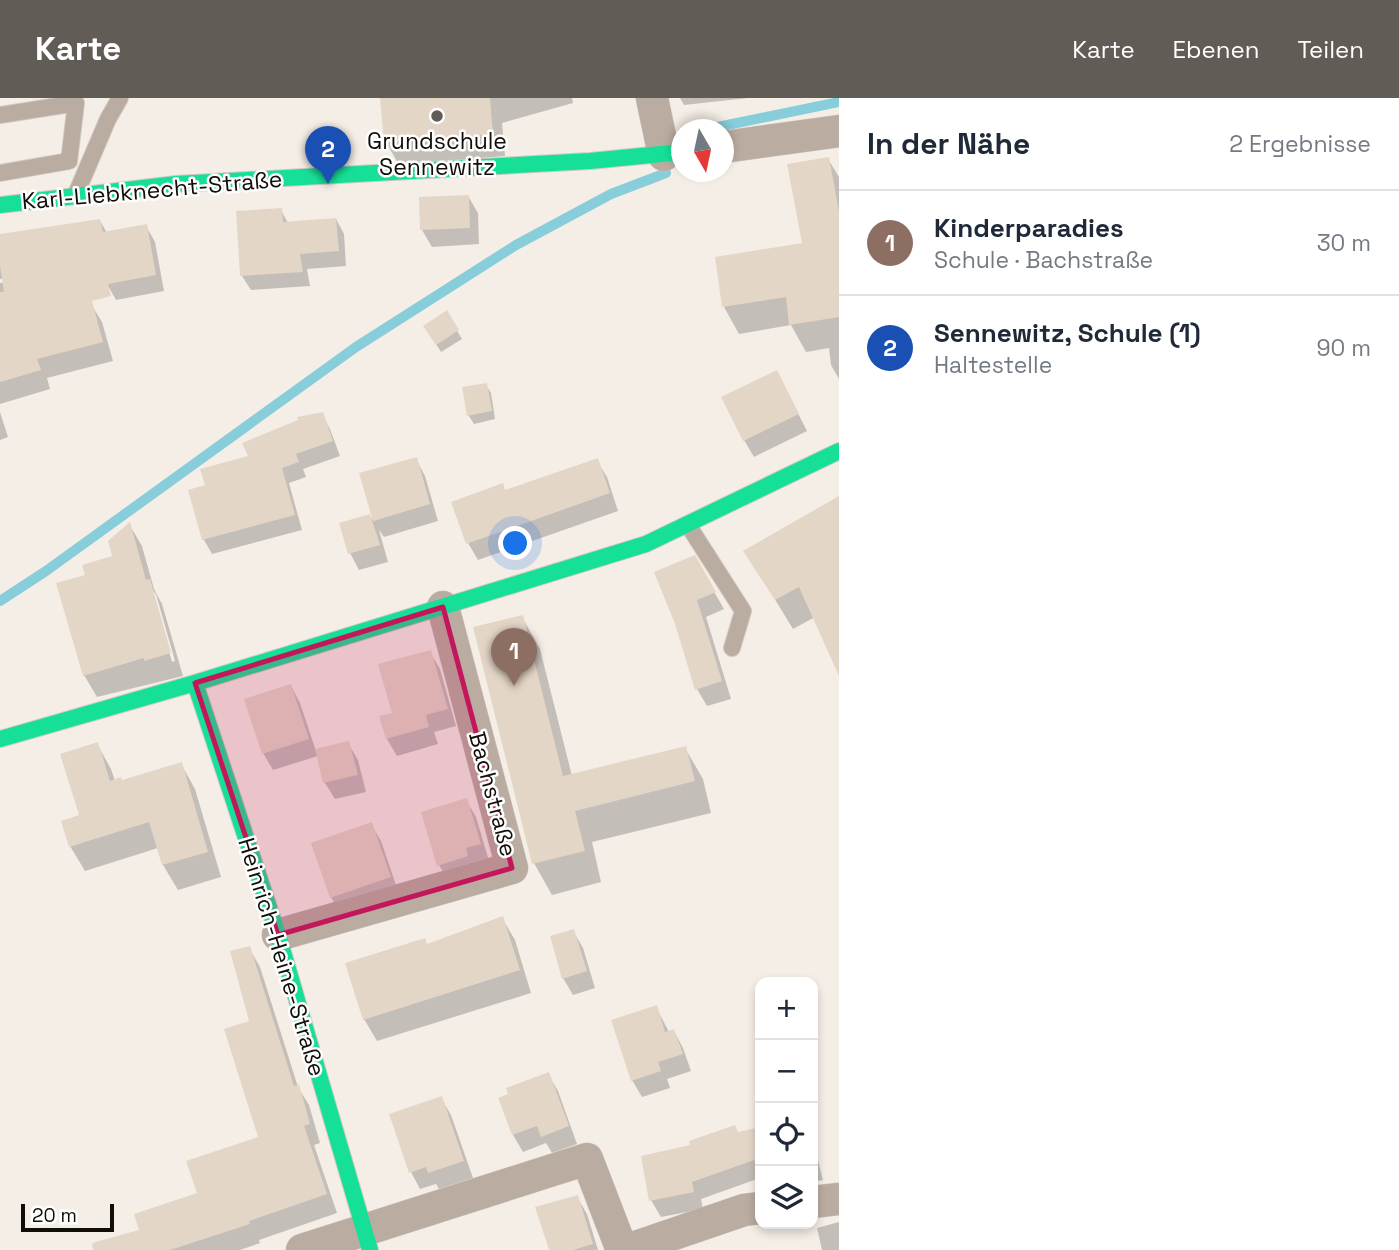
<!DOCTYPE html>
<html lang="de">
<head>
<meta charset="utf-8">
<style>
  body { margin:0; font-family:"Space Grotesk",sans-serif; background:#f2f2f3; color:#1f2937 }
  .controls { position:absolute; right:21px; bottom:21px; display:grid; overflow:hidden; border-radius:14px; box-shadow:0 4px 10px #0003 }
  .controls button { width:63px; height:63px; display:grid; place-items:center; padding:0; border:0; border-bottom:2px solid #e0e1e3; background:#fff; color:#1f2937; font:35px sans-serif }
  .compass { position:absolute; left:671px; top:21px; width:63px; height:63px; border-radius:50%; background:#fff; box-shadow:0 4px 10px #0003; rotate:171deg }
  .scale { position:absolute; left:21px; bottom:18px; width:93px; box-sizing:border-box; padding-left:7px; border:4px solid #110d08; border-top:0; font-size:19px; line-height:24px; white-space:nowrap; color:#110d08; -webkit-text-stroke:5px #fefefe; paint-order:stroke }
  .you { position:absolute; left:516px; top:446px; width:24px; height:24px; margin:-18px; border:5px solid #fff; border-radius:50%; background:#1a73e8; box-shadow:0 0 0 10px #1a73e833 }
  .badge { display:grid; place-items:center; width:46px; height:46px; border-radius:50%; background:#615c56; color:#fff; font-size:23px; font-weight:700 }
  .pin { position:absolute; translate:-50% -58px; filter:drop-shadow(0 2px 4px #0008) }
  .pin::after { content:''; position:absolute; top:37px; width:24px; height:21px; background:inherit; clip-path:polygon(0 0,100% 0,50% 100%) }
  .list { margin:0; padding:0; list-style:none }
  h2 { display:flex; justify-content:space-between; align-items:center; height:91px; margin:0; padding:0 28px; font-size:30px }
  h2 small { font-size:23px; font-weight:400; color:#747a83 }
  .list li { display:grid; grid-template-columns:46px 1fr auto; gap:21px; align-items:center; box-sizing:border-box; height:105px; padding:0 28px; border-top:2px solid #e0e1e3 }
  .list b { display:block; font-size:26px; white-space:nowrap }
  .list p { margin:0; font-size:23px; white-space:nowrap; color:#747a83 }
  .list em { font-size:23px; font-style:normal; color:#747a83 }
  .icon { flex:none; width:38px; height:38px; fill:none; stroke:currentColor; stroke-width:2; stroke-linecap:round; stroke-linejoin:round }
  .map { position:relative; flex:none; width:839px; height:1152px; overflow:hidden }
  header { display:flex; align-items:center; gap:42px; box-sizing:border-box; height:98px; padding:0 35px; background:#615c56; color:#fff }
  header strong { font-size:33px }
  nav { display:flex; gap:38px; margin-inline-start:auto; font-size:24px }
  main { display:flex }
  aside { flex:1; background:#fff }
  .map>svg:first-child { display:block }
  .shadow { fill:#0003; fill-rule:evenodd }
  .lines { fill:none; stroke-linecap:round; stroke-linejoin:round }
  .stream { stroke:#88cdda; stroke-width:10 }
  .building { fill:#e4d6c7 }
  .lane-casing { stroke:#cfcac4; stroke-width:18 }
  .street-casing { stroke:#cfcac4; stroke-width:33 }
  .fast-casing { stroke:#cfcac4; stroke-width:18 }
  .lane { stroke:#baaca0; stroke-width:16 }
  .street { stroke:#baaca0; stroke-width:32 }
  .fast { stroke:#16e098; stroke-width:16 }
  .marked { fill:#c2185b; fill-opacity:0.2; stroke:#c2185b; stroke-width:5; stroke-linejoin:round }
  .poi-dot { fill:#615c56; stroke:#fefefe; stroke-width:2.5 }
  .labels { text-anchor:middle; stroke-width:5; stroke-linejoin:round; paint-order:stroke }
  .poi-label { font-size:23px; fill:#110d08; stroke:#fefefe }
  .street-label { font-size:23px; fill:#110d08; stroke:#fefefe }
</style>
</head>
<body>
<header>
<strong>Karte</strong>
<nav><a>Karte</a><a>Ebenen</a><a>Teilen</a></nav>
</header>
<main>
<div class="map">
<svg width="839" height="1152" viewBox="0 0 839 1152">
  <rect width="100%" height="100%" fill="#f5eee6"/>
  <!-- shadow -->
  <path class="shadow" d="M 382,0 L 572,0 L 573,5 L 502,25 L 505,58 L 399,67 L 386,44 Z
    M 680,0 L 748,0 L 684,7 Z
    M 828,61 L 839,79 L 839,281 L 831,267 L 829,250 L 806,254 L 791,227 L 739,236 L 724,209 L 804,147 Z
    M 468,98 L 478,115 L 479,146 L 432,149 L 422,132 Z
    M 281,112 L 288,125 L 336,121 L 344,136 L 346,168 L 307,171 L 310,188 L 251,192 L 242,178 L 238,115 Z
    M 100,123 L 107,135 L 146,128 L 155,144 L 164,193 L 116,202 L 107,186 L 0,200 L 0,185 L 110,168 L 110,164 L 0,181 L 0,138 Z
    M 91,206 L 102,224 L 113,263 L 47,280 L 50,291 L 0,306 L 0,227 Z
    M 446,215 L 462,241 L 441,254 L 425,228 Z
    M 777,274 L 807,333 L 754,359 L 744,342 Z
    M 486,287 L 491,295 L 495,321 L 474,326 L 469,318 Z
    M 0,314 L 8,339 L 0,342 Z
    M 322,316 L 330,331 L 340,358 L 303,371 L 306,379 L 289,385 L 302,432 L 212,456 L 204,442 L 190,393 L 207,389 Z
    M 416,361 L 425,378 L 438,423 L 384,439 L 379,432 L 388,464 L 359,472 L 350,455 L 370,418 L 375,424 L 361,377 Z
    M 597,363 L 607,379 L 618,413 L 478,462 L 468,445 L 453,405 L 506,394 Z
    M 839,400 L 839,571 L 815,519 L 793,531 L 746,454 Z
    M 129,426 L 142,448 L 154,491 L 162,506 L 183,578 L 97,599 L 84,577 L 87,478 L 114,459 ZM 151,491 L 156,496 L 175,563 L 172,564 Z
    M 694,459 L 724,511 L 706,519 L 731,601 L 707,608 L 697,591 Z
    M 522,519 L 540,551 L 572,678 L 685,650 L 703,681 L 711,715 L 592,744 L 601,784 L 552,797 L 534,765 Z
    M 430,554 L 440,571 L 456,628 L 434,634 L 438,646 L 397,658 L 387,641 L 382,619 L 394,616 Z
    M 291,588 L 300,605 L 316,653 L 348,645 L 358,662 L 366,694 L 335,701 L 325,685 L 318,658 L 273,672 L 263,655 Z
    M 97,646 L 111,671 L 115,683 L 121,683 L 181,666 L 195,691 L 221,779 L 178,792 L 163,767 L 158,750 L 85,773 L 70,748 L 81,718 Z
    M 466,702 L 476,719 L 489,763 L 449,784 L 439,767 Z
    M 371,726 L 381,743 L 399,796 L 341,816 L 331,799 Z
    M 502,820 L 515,842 L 531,895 L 377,943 L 364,921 L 427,848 Z
    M 573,833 L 583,850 L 595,890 L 573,897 L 563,880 Z
    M 249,850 L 260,869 L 298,989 L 309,1007 L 320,1045 L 314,1047 L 337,1115 L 259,1142 L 260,1145 L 240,1152 L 100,1152 L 141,1133 L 199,1096 L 260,1040 L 251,924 Z
    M 656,909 L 669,934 L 674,933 L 683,950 L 691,973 L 667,981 L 670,990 L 642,999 L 632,982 Z
    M 548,976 L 558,993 L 577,1046 L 552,1055 L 546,1045 L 523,1054 L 513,1037 L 501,1001 Z
    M 441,1000 L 451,1017 L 473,1080 L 439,1091 L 436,1086 L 420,1091 L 411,1074 Z
    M 760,1031 L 760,1080 L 701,1101 L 703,1111 L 661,1119 L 651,1102 L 739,1036 Z
    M 813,1042 L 823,1082 L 813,1084 Z
    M 577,1099 L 587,1116 L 598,1152 L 550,1152 Z
    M 839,1124 L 839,1152 L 822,1152 L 817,1130 Z"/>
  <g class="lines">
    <!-- stream -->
    <path class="stream" d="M 703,32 L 839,4
      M 0,503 L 46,473 L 356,249 L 516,147 L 611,96 L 666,75"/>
  </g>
  <!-- building -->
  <path class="building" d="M 380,0 L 490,0 L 493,36 L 384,45 Z
    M 829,59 L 839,114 L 839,219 L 789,227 L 786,199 L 722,209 L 715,159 L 802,145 L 787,66 Z
    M 469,97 L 470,130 L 420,132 L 419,99 Z
    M 282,110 L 283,124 L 336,120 L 339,153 L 300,156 L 303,174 L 240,178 L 236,113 Z
    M 100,121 L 103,134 L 147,126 L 156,177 L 108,186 L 111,198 L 92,203 L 103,244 L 37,261 L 41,272 L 0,284 L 0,194 L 4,194 L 0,168 L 0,136 Z
    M 447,212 L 459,232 L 436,247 L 423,228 Z
    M 777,272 L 799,316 L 743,343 L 721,299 Z
    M 487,285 L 492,313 L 467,318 L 462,289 Z
    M 323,314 L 333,343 L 296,356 L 299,364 L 282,370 L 295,417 L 202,442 L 188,392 L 205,387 L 200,371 L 248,358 L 242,345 L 298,322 L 297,319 Z
    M 417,359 L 430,406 L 373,423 L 359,375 Z
    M 598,360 L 610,395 L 466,446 L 451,404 L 503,385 L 505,392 Z
    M 839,398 L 839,578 L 799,489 L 775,502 L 743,453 Z
    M 370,416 L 380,447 L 348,456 L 339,425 Z
    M 130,424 L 146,482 L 150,481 L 171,555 L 144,563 L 144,560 L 83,578 L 56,485 L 85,477 L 82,467 L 112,458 L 108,443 Z
    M 695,457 L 716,494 L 697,502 L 722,583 L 695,592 L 675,526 L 654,474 Z
    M 523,517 L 563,678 L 686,648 L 695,683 L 575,713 L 585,753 L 532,766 L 473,529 Z
    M 431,552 L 448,611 L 426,617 L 429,629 L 386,641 L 379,618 L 392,615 L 378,566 Z
    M 291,586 L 309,641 L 262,656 L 244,601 Z
    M 349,643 L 358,677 L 323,685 L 315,651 Z
    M 98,644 L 110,683 L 121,679 L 122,682 L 182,664 L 208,754 L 162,767 L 149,724 L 69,749 L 61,723 L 79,717 L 60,656 Z
    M 467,700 L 481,746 L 466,750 L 468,758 L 437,768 L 421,714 Z
    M 372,724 L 391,779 L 330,800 L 311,745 Z
    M 503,818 L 520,872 L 363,922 L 345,865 L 425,840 L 427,846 Z
    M 574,831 L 587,873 L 562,881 L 550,838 Z
    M 250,848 L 294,988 L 299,986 L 310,1026 L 304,1028 L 327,1096 L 249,1123 L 250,1126 L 170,1152 L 93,1152 L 92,1145 L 139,1132 L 134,1116 L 197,1095 L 186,1063 L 258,1039 L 224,931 L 249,923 L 230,853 Z
    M 657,907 L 665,934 L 674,931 L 683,956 L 658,964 L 661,973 L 631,983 L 611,922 Z
    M 549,974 L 569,1028 L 541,1039 L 537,1028 L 512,1037 L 498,1000 L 508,996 L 506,990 Z
    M 442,998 L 464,1063 L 428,1075 L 426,1069 L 409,1075 L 389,1016 Z
    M 735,1027 L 738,1034 L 760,1029 L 760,1060 L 692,1084 L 694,1094 L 649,1103 L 641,1058 L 690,1047 L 689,1043 Z
    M 578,1097 L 593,1146 L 573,1152 L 549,1152 L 535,1109 Z"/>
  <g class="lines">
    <!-- lane casing -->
    <g class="lane-casing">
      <path id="lane" d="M 0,17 L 76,5 L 69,63 L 0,75
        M 76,96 L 108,21 L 120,0
        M 688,427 L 743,513 L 732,550"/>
    </g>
    <!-- street casing -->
    <g class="street-casing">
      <path id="street" d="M 652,0 L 664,57
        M 724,49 L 839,33
        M 278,837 L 512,770 L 443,509
        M 813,1104 L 839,1101
        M 302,1152 L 587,1061 L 622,1152
        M 627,1152 L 744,1112 L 760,1110"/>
    </g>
    <!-- fast casing -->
    <g class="fast-casing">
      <path id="fast" d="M 0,107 L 176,86 L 590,63 L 682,54
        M 195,585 L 278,837 L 370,1152
        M 0,641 L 195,585 L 646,446 L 839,353"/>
    </g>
    <!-- lane -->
    <use href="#lane" class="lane"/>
    <!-- street -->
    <use href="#street" class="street"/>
    <!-- fast -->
    <use href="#fast" class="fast"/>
  </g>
  <!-- marked area -->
  <path class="marked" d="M 443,509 L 512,770 L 278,837 L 195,585 Z"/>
  <!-- markers -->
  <circle class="poi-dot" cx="437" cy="18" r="7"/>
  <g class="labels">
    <!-- poi labels -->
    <g class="poi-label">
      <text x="437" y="51">Grundschule<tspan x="437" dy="26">Sennewitz</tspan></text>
    </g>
    <!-- street labels -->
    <g class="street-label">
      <text transform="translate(152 92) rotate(-5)" y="8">Karl-Liebknecht-Straße</text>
      <text transform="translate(493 696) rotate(75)" y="8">Bachstraße</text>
      <text transform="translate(282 859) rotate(73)" y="8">Heinrich-Heine-Straße</text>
    </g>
  </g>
</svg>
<div class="controls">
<button>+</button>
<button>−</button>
<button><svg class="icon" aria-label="locate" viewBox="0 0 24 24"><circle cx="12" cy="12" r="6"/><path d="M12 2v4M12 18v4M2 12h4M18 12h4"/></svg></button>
<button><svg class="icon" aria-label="layers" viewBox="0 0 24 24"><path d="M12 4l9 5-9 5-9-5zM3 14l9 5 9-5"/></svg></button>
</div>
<svg class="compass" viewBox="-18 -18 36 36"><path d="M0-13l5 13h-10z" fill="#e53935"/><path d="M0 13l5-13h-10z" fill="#747a83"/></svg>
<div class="scale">20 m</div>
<div class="you"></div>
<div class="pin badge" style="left:514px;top:588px;background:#8d6e63">1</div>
<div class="pin badge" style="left:328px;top:86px;background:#1a4fb4">2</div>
</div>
<aside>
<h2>In der Nähe<small>2 Ergebnisse</small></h2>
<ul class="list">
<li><span class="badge" style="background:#8d6e63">1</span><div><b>Kinderparadies</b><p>Schule · Bachstraße</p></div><em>30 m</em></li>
<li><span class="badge" style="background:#1a4fb4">2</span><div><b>Sennewitz, Schule (1)</b><p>Haltestelle</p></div><em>90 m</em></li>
</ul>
</aside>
</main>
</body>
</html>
